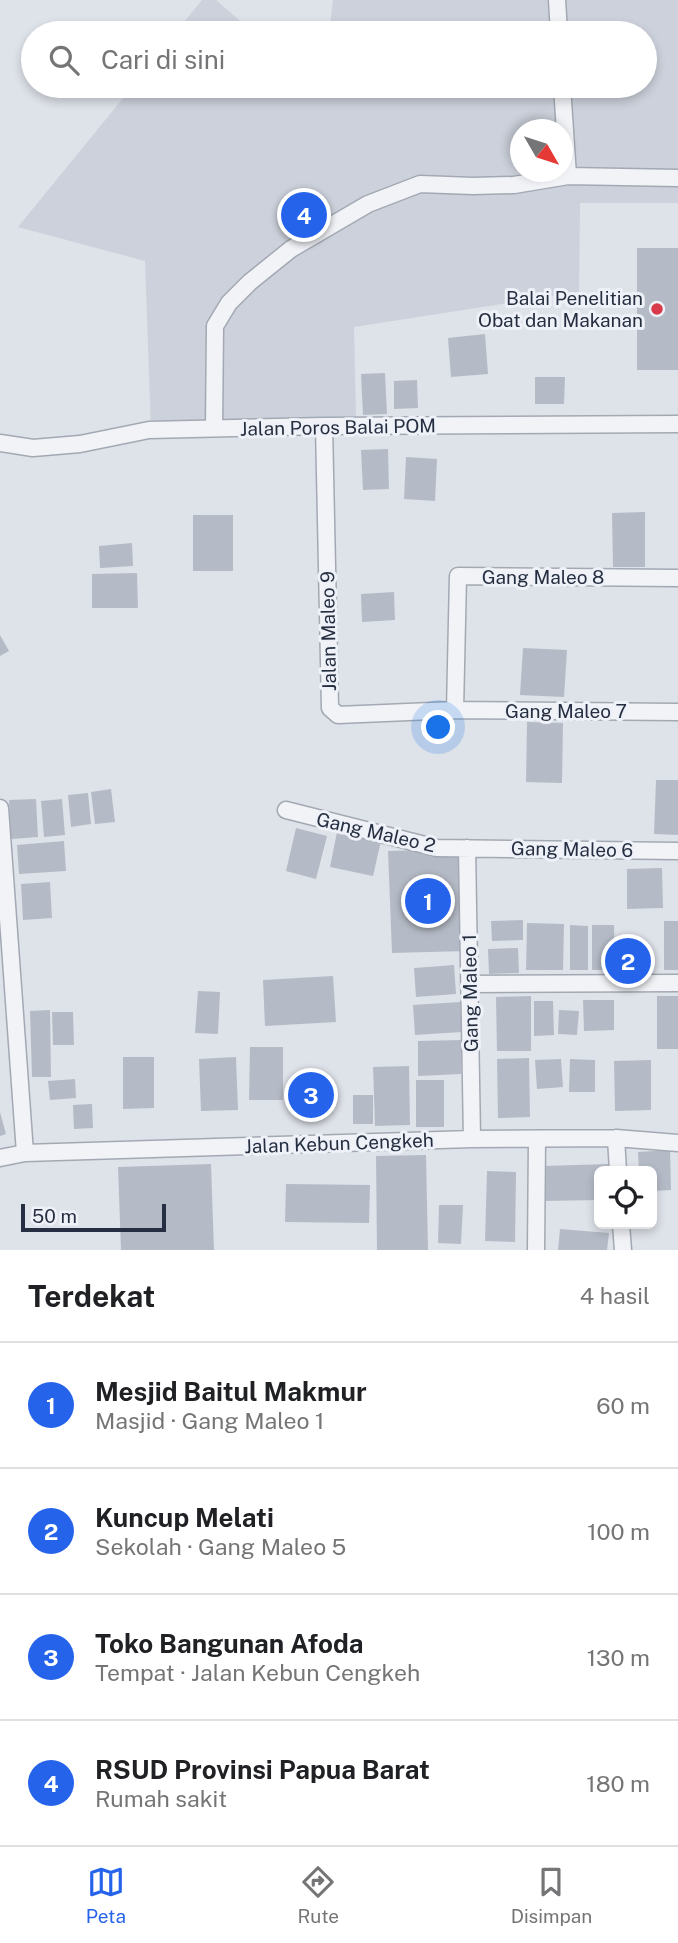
<!DOCTYPE html>
<html lang="id">
<head>
<meta charset="utf-8">
<style>
  body { margin:0; font-family:"Public Sans",sans-serif; background:#f2f2f2; color:#202124 }
  .controls { position:absolute; right:21px; bottom:21px; display:grid; overflow:hidden; border-radius:10px; box-shadow:0 4px 10px #0003 }
  .controls button { width:63px; height:63px; display:grid; place-items:center; padding:0; border:0; border-bottom:2px solid #e0e0e0; background:#fff; color:#202124; font:35px sans-serif }
  .compass { position:absolute; left:510px; top:119px; width:63px; height:63px; border-radius:50%; background:#fff; box-shadow:0 4px 10px #0003; rotate:129deg }
  .scale { position:absolute; left:21px; bottom:18px; width:145px; box-sizing:border-box; padding-left:7px; border:4px solid #262f41; border-top:0; font-size:19px; line-height:24px; white-space:nowrap; color:#262f41; -webkit-text-stroke:5px #eef1f7; paint-order:stroke }
  .you { position:absolute; left:439px; top:728px; width:24px; height:24px; margin:-18px; border:5px solid #fff; border-radius:50%; background:#1a73e8; box-shadow:0 0 0 10px #1a73e833 }
  .badge { display:grid; place-items:center; width:46px; height:46px; border-radius:50%; background:#2563eb; color:#fff; font-size:23px; font-weight:700 }
  .pin { position:absolute; translate:-50% -50%; border:4px solid #fff; box-shadow:0 2px 7px #0006 }
  .list { margin:0; padding:0; list-style:none }
  h2 { display:flex; justify-content:space-between; align-items:center; height:91px; margin:0; padding:0 28px; font-size:30px }
  h2 small { font-size:23px; font-weight:400; color:#757577 }
  .list li { display:grid; grid-template-columns:46px 1fr auto; gap:21px; align-items:center; box-sizing:border-box; height:126px; padding:0 28px; border-top:2px solid #e0e0e0 }
  .list b { display:block; font-size:26px; white-space:nowrap }
  .list p { margin:0; font-size:23px; white-space:nowrap; color:#757577 }
  .list em { font-size:23px; font-style:normal; color:#757577 }
  .icon { flex:none; width:38px; height:38px; fill:none; stroke:currentColor; stroke-width:2; stroke-linecap:round; stroke-linejoin:round }
  .map { position:relative; flex:none; width:678px; height:1250px; overflow:hidden }
  .search { position:absolute; background:#fff; box-shadow:0 4px 10px #0003; left:21px; right:21px; top:21px; height:77px; display:flex; align-items:center; gap:18px; box-sizing:border-box; padding:0 24px; border-radius:38px; color:#757577; font-size:26px }
  .sheet { height:595px; background:#fff }
  nav { display:flex; justify-content:space-around; align-items:center; box-sizing:border-box; height:98px; border-top:2px solid #e0e0e0; background:#fff; font-size:19px; color:#757577 }
  nav a { display:grid; justify-items:center; gap:4px }
  nav .on { color:#2563eb }
  .map>svg:first-child { display:block }
  .built { fill:#ccd1db; fill-rule:evenodd }
  .building { fill:#b5bbc6 }
  .lines { fill:none; stroke-linecap:round; stroke-linejoin:round }
  .minor-casing { stroke:#a3a9b3; stroke-width:19 }
  .minor { stroke:#f2f3f7; stroke-width:16 }
  .poi-dot { fill:#d8394b; stroke:#eef1f7; stroke-width:2.5 }
  .labels { text-anchor:middle; stroke-width:6; stroke-linejoin:round; paint-order:stroke }
  .poi-label { font-size:19px; fill:#262f41; stroke:#eef1f7; text-anchor:end }
  .street-label { font-size:19px; fill:#262f41; stroke:#eef1f7 }
</style>
</head>
<body>
<div class="map">
<svg width="678" height="1250" viewBox="0 0 678 1250">
  <rect width="100%" height="100%" fill="#dee2e9"/>
  <!-- built -->
  <path class="built" d="M 202,0 L 216,0 L 254,33 L 175,33 Z
    M 333,0 L 678,0 L 678,203 L 580,203 L 579,292 L 354,327 L 356,419 L 151,430 L 145,261 L 18,227 L 133,86 L 645,86 L 645,33 L 329,33 ZM 520,130 L 562,130 L 562,172 L 520,172 Z"/>
  <!-- building -->
  <path class="building" d="M 637,248 L 678,248 L 678,370 L 637,370 Z
    M 485,334 L 488,374 L 451,377 L 448,338 Z
    M 385,373 L 387,414 L 363,415 L 361,374 Z
    M 535,377 L 565,377 L 564,404 L 535,404 Z
    M 417,380 L 418,408 L 394,409 L 394,381 Z
    M 388,449 L 389,489 L 363,490 L 361,450 Z
    M 406,457 L 437,459 L 435,501 L 404,499 Z
    M 645,512 L 645,567 L 613,567 L 612,513 Z
    M 193,515 L 233,515 L 233,571 L 193,571 Z
    M 132,543 L 133,566 L 100,568 L 99,546 Z
    M 137,573 L 138,608 L 92,608 L 92,574 Z
    M 394,592 L 395,620 L 362,622 L 361,594 Z
    M 0,635 L 9,651 L 0,656 Z
    M 523,648 L 567,650 L 564,697 L 520,695 Z
    M 527,722 L 563,723 L 562,783 L 526,782 Z
    M 656,780 L 678,780 L 678,835 L 654,834 Z
    M 111,789 L 115,822 L 95,824 L 91,792 Z
    M 88,793 L 91,824 L 71,827 L 68,795 Z
    M 36,799 L 38,837 L 11,839 L 9,800 Z
    M 62,799 L 65,835 L 44,837 L 41,801 Z
    M 296,828 L 327,836 L 316,879 L 286,871 Z
    M 337,832 L 381,841 L 373,876 L 330,867 Z
    M 64,841 L 66,871 L 19,874 L 17,845 Z
    M 466,849 L 467,951 L 392,953 L 388,851 Z
    M 662,868 L 663,908 L 627,909 L 627,869 Z
    M 50,882 L 52,918 L 23,920 L 21,884 Z
    M 523,920 L 523,940 L 492,941 L 491,921 Z
    M 664,921 L 678,921 L 678,970 L 664,970 Z
    M 527,923 L 564,924 L 563,970 L 526,970 Z
    M 570,925 L 588,926 L 588,970 L 570,970 Z
    M 592,925 L 614,925 L 615,970 L 592,970 Z
    M 518,948 L 519,973 L 489,974 L 488,949 Z
    M 454,965 L 456,994 L 416,997 L 414,968 Z
    M 333,976 L 336,1022 L 265,1026 L 263,980 Z
    M 198,991 L 220,992 L 218,1034 L 195,1033 Z
    M 531,996 L 531,1051 L 497,1051 L 496,997 Z
    M 657,996 L 678,996 L 678,1049 L 657,1049 Z
    M 583,1000 L 614,1000 L 614,1030 L 584,1031 Z
    M 534,1001 L 553,1001 L 554,1035 L 534,1036 Z
    M 460,1002 L 462,1032 L 415,1035 L 413,1005 Z
    M 50,1010 L 51,1077 L 32,1077 L 30,1011 Z
    M 559,1010 L 579,1011 L 577,1035 L 558,1034 Z
    M 52,1012 L 73,1012 L 74,1045 L 53,1045 Z
    M 461,1040 L 461,1074 L 418,1076 L 418,1041 Z
    M 250,1047 L 283,1047 L 283,1100 L 249,1100 Z
    M 123,1057 L 154,1057 L 154,1108 L 123,1109 Z
    M 236,1057 L 238,1110 L 201,1111 L 199,1059 Z
    M 529,1058 L 530,1117 L 498,1118 L 497,1059 Z
    M 561,1059 L 563,1087 L 537,1089 L 535,1060 Z
    M 570,1059 L 595,1060 L 595,1092 L 569,1092 Z
    M 651,1060 L 651,1110 L 615,1111 L 614,1061 Z
    M 409,1066 L 410,1125 L 375,1126 L 373,1067 Z
    M 326,1072 L 325,1117 L 297,1117 L 297,1073 Z
    M 75,1079 L 76,1098 L 50,1100 L 48,1081 Z
    M 416,1080 L 444,1080 L 444,1127 L 416,1127 Z
    M 353,1095 L 373,1095 L 373,1124 L 353,1124 Z
    M 92,1104 L 93,1128 L 74,1129 L 73,1105 Z
    M 0,1112 L 6,1134 L 0,1136 Z
    M 670,1150 L 671,1190 L 652,1191 L 652,1171 L 639,1171 L 638,1152 Z
    M 426,1155 L 428,1250 L 377,1250 L 376,1156 Z
    M 211,1164 L 214,1250 L 121,1250 L 118,1167 Z
    M 608,1164 L 608,1171 L 599,1171 L 599,1200 L 545,1201 L 544,1166 Z
    M 487,1171 L 516,1172 L 515,1242 L 485,1241 Z
    M 286,1184 L 370,1185 L 369,1223 L 285,1222 Z
    M 439,1205 L 463,1205 L 461,1244 L 438,1243 Z
    M 560,1229 L 609,1233 L 607,1250 L 558,1250 Z"/>
  <g class="lines">
    <!-- minor casing -->
    <g class="minor-casing">
      <path id="minor" d="M 557,0 L 559,33
        M 568,176 L 678,178
        M 324,426 L 330,708 L 338,715 L 455,710 L 678,712
        M 214,428 L 215,326 L 229,303 L 250,282 L 291,249 L 368,204 L 420,184 L 473,186 L 514,185 L 568,176 L 562,86
        M 0,443 L 33,448 L 80,444 L 149,430 L 324,426 L 678,424
        M 455,710 L 458,576 L 678,578
        M 0,808 L 25,1153
        M 286,810 L 437,848 L 678,851
        M 467,848 L 472,1139
        M 469,984 L 678,983
        M 616,1138 L 618,1171
        M 0,1158 L 25,1153 L 472,1139 L 616,1138 L 678,1143
        M 621,1224 L 623,1250
        M 536,1250 L 537,1140"/>
    </g>
    <!-- minor -->
    <use href="#minor" class="minor"/>
  </g>
  <!-- markers -->
  <circle class="poi-dot" cx="657" cy="309" r="7"/>
  <g class="labels">
    <!-- poi labels -->
    <g class="poi-label">
      <text x="643" y="305">Balai Penelitian<tspan x="643" dy="22">Obat dan Makanan</tspan></text>
    </g>
    <!-- street labels -->
    <g class="street-label">
      <text transform="translate(338 427) rotate(-1)" y="7">Jalan Poros Balai POM</text>
      <text x="543" y="584">Gang Maleo 8</text>
      <text transform="translate(328 631) rotate(-91)" y="7">Jalan Maleo 9</text>
      <text x="566" y="718">Gang Maleo 7</text>
      <text transform="translate(376 832) rotate(13)" y="7">Gang Maleo 2</text>
      <text transform="translate(572 849) rotate(1)" y="7">Gang Maleo 6</text>
      <text transform="translate(470 993) rotate(-91)" y="7">Gang Maleo 1</text>
      <text transform="translate(339 1143) rotate(-2)" y="7">Jalan Kebun Cengkeh</text>
    </g>
  </g>
</svg>
<div class="controls">
<button><svg class="icon" aria-label="locate" viewBox="0 0 24 24"><circle cx="12" cy="12" r="6"/><path d="M12 2v4M12 18v4M2 12h4M18 12h4"/></svg></button>
</div>
<svg class="compass" viewBox="-18 -18 36 36"><path d="M0-13l5 13h-10z" fill="#e53935"/><path d="M0 13l5-13h-10z" fill="#757577"/></svg>
<div class="scale">50 m</div>
<div class="you"></div>
<div class="pin badge" style="left:428px;top:901px">1</div>
<div class="pin badge" style="left:628px;top:961px">2</div>
<div class="pin badge" style="left:311px;top:1095px">3</div>
<div class="pin badge" style="left:304px;top:215px">4</div>
<div class="search"><svg class="icon" aria-label="search" viewBox="0 0 24 24"><circle cx="10" cy="10" r="6"/><path d="M15 15l6 6"/></svg>Cari di sini</div>
</div>
<section class="sheet">
<h2>Terdekat<small>4 hasil</small></h2>
<ul class="list">
<li><span class="badge">1</span><div><b>Mesjid Baitul Makmur</b><p>Masjid · Gang Maleo 1</p></div><em>60 m</em></li>
<li><span class="badge">2</span><div><b>Kuncup Melati</b><p>Sekolah · Gang Maleo 5</p></div><em>100 m</em></li>
<li><span class="badge">3</span><div><b>Toko Bangunan Afoda</b><p>Tempat · Jalan Kebun Cengkeh</p></div><em>130 m</em></li>
<li><span class="badge">4</span><div><b>RSUD Provinsi Papua Barat</b><p>Rumah sakit</p></div><em>180 m</em></li>
</ul>
</section>
<nav>
<a class="on"><svg class="icon" aria-label="map" viewBox="0 0 24 24"><path d="M3 6l6-2 6 2 6-2v14l-6 2-6-2-6 2zM9 4v14M15 6v14"/></svg>Peta</a>
<a><svg class="icon" aria-label="directions" viewBox="0 0 24 24"><path d="M12 3l9 9-9 9-9-9zM9 14v-3h6M13 9l2 2-2 2"/></svg>Rute</a>
<a><svg class="icon" aria-label="saved" viewBox="0 0 24 24"><path d="M7 4h10v16l-5-4-5 4z"/></svg>Disimpan</a>
</nav>
</body>
</html>
